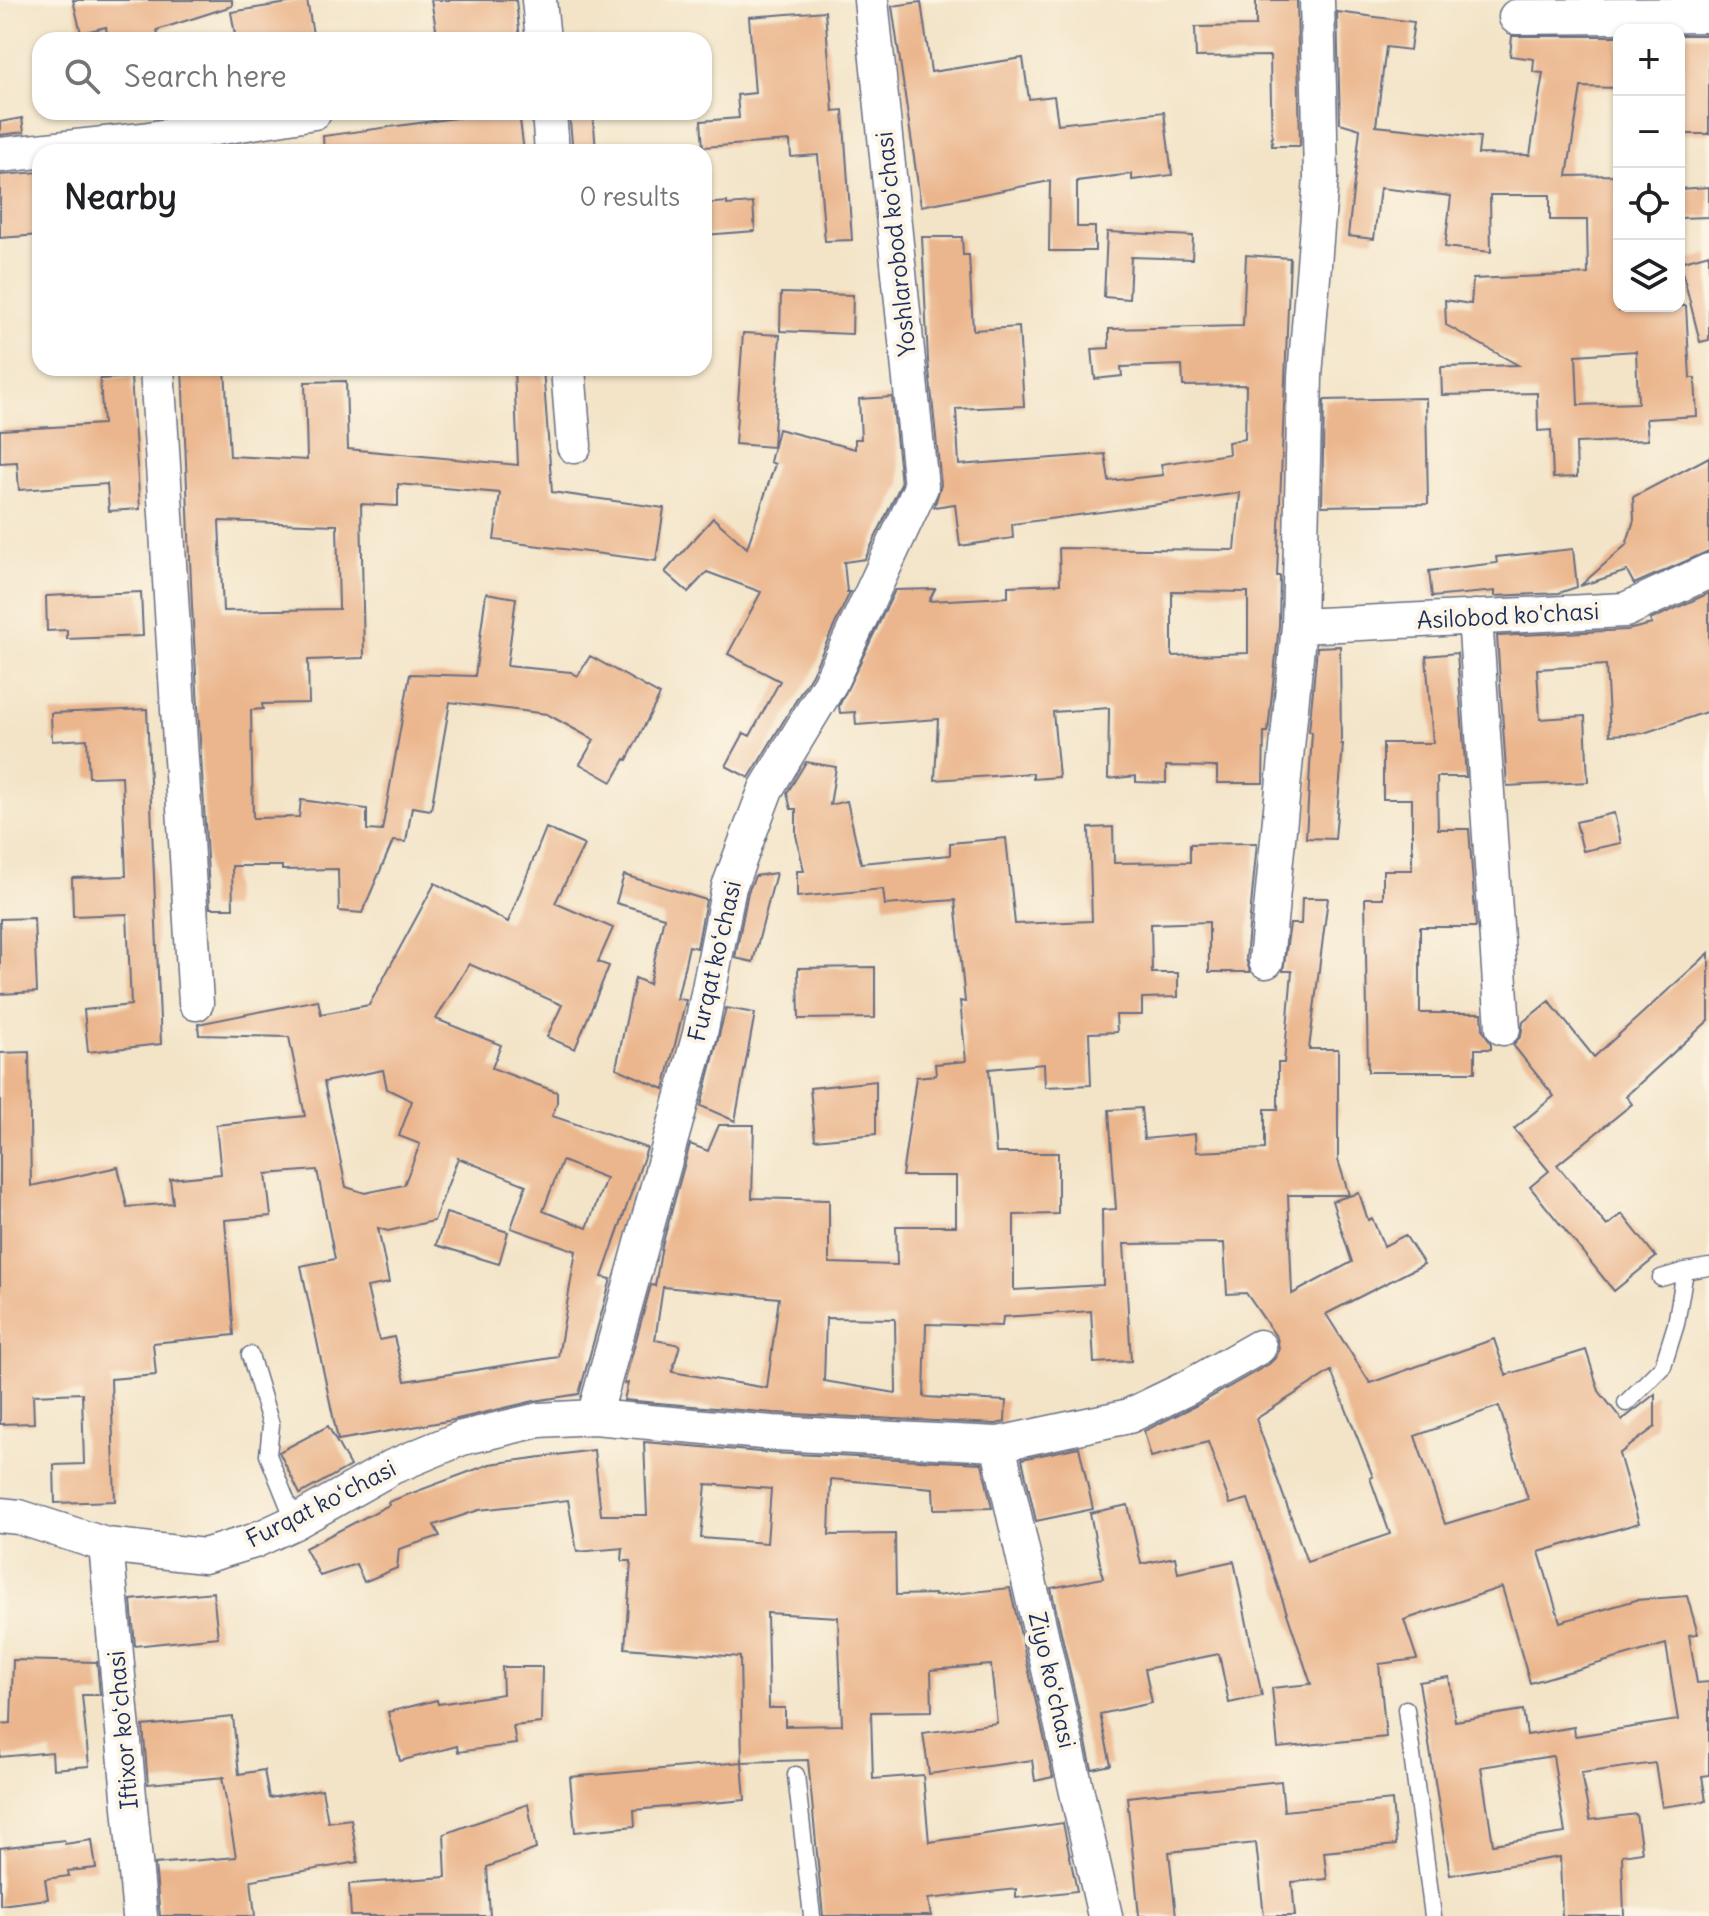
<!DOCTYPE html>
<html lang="en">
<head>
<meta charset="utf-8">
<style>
  body { margin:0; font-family:Delius,sans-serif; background:#f2f2f2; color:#202124 }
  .controls { position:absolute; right:24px; top:24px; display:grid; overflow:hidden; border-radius:16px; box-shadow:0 2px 6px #0004 }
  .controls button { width:72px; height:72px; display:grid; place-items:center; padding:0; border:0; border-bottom:2px solid #e0e0e0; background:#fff; color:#202124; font:40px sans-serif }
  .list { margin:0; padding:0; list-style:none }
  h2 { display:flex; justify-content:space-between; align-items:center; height:104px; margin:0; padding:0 32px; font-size:34px }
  h2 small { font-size:26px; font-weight:400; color:#757577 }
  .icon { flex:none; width:44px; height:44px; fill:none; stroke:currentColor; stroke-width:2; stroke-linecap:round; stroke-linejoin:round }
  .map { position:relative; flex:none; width:1709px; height:1916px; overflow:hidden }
  .search { position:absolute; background:#fff; box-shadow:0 2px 6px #0004; left:32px; top:32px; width:680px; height:88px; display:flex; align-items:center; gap:20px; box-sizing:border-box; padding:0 28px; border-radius:24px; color:#757577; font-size:30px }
  .panel { position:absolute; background:#fff; box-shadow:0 2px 6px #0004; left:32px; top:144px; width:680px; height:232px; border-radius:24px }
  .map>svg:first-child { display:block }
  .building { fill:#ebb68d; fill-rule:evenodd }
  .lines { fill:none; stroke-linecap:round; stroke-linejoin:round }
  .service-casing { stroke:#676e83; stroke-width:19 }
  .minor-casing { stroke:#676e83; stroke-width:37 }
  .service { stroke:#fff; stroke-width:16 }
  .minor { stroke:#fff; stroke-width:34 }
  .labels { text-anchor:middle; stroke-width:8; stroke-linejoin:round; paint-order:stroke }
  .street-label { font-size:24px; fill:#1b2f5e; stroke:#fcf5e5 }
</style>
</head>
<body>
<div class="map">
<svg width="1709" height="1916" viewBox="0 0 1709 1916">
  <rect width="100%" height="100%" fill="#fcf5e5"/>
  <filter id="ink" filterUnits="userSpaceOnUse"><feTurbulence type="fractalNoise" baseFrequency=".0125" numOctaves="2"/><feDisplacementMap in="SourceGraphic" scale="16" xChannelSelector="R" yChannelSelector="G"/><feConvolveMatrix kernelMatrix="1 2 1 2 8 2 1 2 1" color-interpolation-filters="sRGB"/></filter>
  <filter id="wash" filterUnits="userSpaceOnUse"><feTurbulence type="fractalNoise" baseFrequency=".006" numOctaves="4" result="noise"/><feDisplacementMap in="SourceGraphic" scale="32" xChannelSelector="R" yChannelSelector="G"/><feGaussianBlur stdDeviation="1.8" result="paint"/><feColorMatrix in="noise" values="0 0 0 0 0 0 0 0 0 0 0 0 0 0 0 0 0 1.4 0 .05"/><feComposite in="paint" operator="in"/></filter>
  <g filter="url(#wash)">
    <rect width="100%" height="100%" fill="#f3e4c8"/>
    <g id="blocks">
      <!-- building -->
      <path class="building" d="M 73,0 L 232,0 L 232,6 L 157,30 L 159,40 L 108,40 L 106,27 L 81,33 Z
        M 307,0 L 314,40 L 236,40 L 231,12 Z
        M 431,0 L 516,0 L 520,40 L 438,40 Z
        M 1256,0 L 1297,0 L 1300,146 L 1272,146 L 1270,56 L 1196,57 L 1195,27 L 1256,26 Z
        M 921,2 L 931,72 L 1023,58 L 1029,99 L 1054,96 L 1058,124 L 1164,112 L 1172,175 L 1132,180 L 1132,174 L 1077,181 L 1077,227 L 1095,227 L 1095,251 L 1049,251 L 1050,181 L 921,206 L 892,6 Z
        M 825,11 L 833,111 L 843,110 L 852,240 L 825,241 L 818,155 L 791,157 L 790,141 L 703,147 L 701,121 L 739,118 L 737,95 L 755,93 L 749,17 Z
        M 1337,12 L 1414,22 L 1410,50 L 1386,47 L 1376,126 L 1480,137 L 1478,154 L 1530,155 L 1543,73 L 1533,72 L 1534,59 L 1510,56 L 1512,36 L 1619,36 L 1619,88 L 1581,87 L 1567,176 L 1619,175 L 1619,311 L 1650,306 L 1686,306 L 1690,378 L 1695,378 L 1697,416 L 1646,419 L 1648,440 L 1576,443 L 1577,477 L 1553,478 L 1551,430 L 1538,431 L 1537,393 L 1442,395 L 1441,367 L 1518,365 L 1446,325 L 1445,300 L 1471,304 L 1473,279 L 1588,274 L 1587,220 L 1550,220 L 1550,195 L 1490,195 L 1491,252 L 1445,247 L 1451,196 L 1380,188 L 1374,239 L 1348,236 L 1360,129 L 1340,123 ZM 1636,351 L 1638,403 L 1578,405 L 1576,355 Z
        M 1679,35 L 1709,35 L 1709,134 L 1679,134 Z
        M 500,112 L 519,112 L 524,152 L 324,152 L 323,136 Z
        M 569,112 L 593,112 L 596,152 L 573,152 Z
        M 22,118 L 24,132 L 0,135 L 0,122 Z
        M 40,172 L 40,235 L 0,238 L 0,175 Z
        M 1709,187 L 1709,217 L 1679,218 L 1679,189 Z
        M 727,202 L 727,205 L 753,203 L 755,231 L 704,235 L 704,204 Z
        M 1107,232 L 1193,236 L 1192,259 L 1131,257 L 1129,299 L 1104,297 Z
        M 922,237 L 962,237 L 963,255 L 969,255 L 973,330 L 1019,327 L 1024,406 L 956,409 L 959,465 L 1105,454 L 1109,481 L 1163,475 L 1161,464 L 1229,454 L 1228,442 L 1245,439 L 1246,385 L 1183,386 L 1182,365 L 1121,367 L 1122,376 L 1095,379 L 1092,349 L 1109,348 L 1109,329 L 1243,326 L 1246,255 L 1290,258 L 1277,576 L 1280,576 L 1279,625 L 1268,732 L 1264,732 L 1263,783 L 1217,783 L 1217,767 L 1166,766 L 1166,783 L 1136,782 L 1136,776 L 1108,779 L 1109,708 L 1053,712 L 1059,777 L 1033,779 L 1033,773 L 935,780 L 938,719 L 856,725 L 855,712 L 840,713 L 839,706 L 895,590 L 935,589 L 929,601 L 1008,597 L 1008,586 L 1060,584 L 1059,548 L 1235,550 L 1240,493 L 1012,524 L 1013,538 L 960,546 L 955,504 L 934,507 L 941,485 L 928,360 ZM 1172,591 L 1248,592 L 1248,653 L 1172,656 Z
        M 1709,254 L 1709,340 L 1700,342 L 1680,262 Z
        M 781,293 L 853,295 L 852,334 L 780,331 Z
        M 743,333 L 780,335 L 773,447 L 735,444 Z
        M 182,368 L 225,368 L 230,456 L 307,460 L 305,382 L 346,381 L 348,449 L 518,465 L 514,368 L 543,368 L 552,492 L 664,508 L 656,561 L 494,540 L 500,493 L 398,484 L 398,506 L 361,504 L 364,658 L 308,660 L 309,703 L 262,704 L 263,709 L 251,710 L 253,818 L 299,817 L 301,800 L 367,809 L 367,830 L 382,831 L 410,674 L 475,676 L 486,593 L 516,598 L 507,666 L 571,672 L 578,676 L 590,656 L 660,695 L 627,760 L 625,759 L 612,782 L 580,764 L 594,740 L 547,714 L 450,702 L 431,810 L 412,807 L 406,842 L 393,841 L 362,913 L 339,911 L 338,869 L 282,870 L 282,866 L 232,866 L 233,908 L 210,908 L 192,606 ZM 219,521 L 337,525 L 339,609 L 223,611 Z
        M 131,377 L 140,509 L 109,511 L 107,484 L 19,490 L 17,462 L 0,463 L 0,430 L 103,424 L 100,379 Z
        M 892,397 L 901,484 L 865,559 L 844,562 L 847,592 L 850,592 L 812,674 L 749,778 L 726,766 L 744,733 L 750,736 L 780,681 L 728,654 L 761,592 L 707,572 L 688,592 L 665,572 L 713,518 L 747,548 L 775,464 L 770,462 L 778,429 L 855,449 L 855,439 L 861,439 L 859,399 Z
        M 1426,398 L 1428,504 L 1322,506 L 1324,400 Z
        M 1709,457 L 1709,551 L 1634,584 L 1627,571 L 1580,586 L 1626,545 L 1634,520 L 1633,497 Z
        M 1573,549 L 1577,587 L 1559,593 L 1495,596 L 1495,591 L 1432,597 L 1429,571 L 1497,563 L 1496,557 Z
        M 141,592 L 143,636 L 67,639 L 67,630 L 47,631 L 46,596 Z
        M 1709,593 L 1709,711 L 1644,733 L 1610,735 L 1606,665 L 1537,669 L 1540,719 L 1585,716 L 1588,782 L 1507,786 L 1497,636 L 1627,630 L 1652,624 L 1650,620 Z
        M 1340,646 L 1341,744 L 1343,744 L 1335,839 L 1306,838 L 1312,732 L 1309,732 L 1317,647 Z
        M 1457,653 L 1466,777 L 1437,777 L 1438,829 L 1469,829 L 1476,927 L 1420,927 L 1420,1013 L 1482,1013 L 1483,1030 L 1491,1044 L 1491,1049 L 1475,1049 L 1475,1072 L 1368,1072 L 1365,898 L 1383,898 L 1383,870 L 1412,870 L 1412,799 L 1383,799 L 1383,743 L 1433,743 L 1426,656 Z
        M 147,709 L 161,1044 L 88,1052 L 84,1010 L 131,1005 L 127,914 L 73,916 L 72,878 L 126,876 L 122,776 L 89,777 L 87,739 L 52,741 L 51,713 Z
        M 806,762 L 836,767 L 830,805 L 847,801 L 861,863 L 950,855 L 950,843 L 1006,838 L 1015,924 L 1092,921 L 1089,828 L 1113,827 L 1114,863 L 1190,862 L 1190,844 L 1257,843 L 1246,959 L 1250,972 L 1209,972 L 1209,922 L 1151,924 L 1152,973 L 1178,973 L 1178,997 L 1142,998 L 1142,1015 L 1116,1015 L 1117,1032 L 1089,1033 L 1091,1085 L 1045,1087 L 1044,1064 L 989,1069 L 996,1153 L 1058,1153 L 1058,1214 L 1014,1215 L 1014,1290 L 1103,1285 L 1102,1210 L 1116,1209 L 1109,1110 L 1141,1108 L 1144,1139 L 1195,1134 L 1196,1152 L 1265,1149 L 1265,1109 L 1278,1109 L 1278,1063 L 1284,1063 L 1292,971 L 1283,971 L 1290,924 L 1301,924 L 1302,898 L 1328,898 L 1309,1049 L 1338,1049 L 1338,1160 L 1349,1195 L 1288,1195 L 1292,1294 L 1352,1262 L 1332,1201 L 1359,1193 L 1368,1220 L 1372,1218 L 1384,1246 L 1405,1235 L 1424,1264 L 1326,1314 L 1370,1383 L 1494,1339 L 1506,1375 L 1586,1350 L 1599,1391 L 1622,1420 L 1655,1394 L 1655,1427 L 1619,1454 L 1639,1523 L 1539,1552 L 1560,1622 L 1636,1600 L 1687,1596 L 1698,1634 L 1689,1635 L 1697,1683 L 1709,1682 L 1709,1775 L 1702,1776 L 1706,1801 L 1662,1807 L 1655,1763 L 1581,1773 L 1590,1820 L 1636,1814 L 1642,1852 L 1622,1855 L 1624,1916 L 1562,1916 L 1560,1857 L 1450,1875 L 1419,1682 L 1449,1677 L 1455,1721 L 1523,1710 L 1527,1735 L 1574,1727 L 1575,1736 L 1678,1720 L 1666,1644 L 1530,1683 L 1502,1587 L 1404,1620 L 1417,1659 L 1379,1664 L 1386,1737 L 1278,1748 L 1272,1688 L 1311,1684 L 1248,1499 L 1230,1504 L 1208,1442 L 1151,1457 L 1144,1431 L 1197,1405 L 1269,1364 L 1277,1356 L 1279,1348 L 1277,1338 L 1246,1293 L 1227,1294 L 1224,1243 L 1124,1244 L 1131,1361 L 1094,1363 L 1091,1311 L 1003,1317 L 1002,1326 L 926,1324 L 924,1397 L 1006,1401 L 1005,1422 L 996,1424 L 774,1413 L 624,1400 L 628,1383 L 624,1384 L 651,1285 L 655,1286 L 662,1246 L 690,1144 L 708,1151 L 719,1125 L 754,1125 L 752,1198 L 829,1200 L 829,1263 L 897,1265 L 896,1226 L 956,1226 L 956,1176 L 902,1176 L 916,1077 L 936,1075 L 935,1064 L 966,1061 L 960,1001 L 965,1002 L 955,900 L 885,905 L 883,889 L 797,897 L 797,871 L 804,871 L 796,835 L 796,809 L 791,809 L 787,793 ZM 663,1287 L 779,1298 L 767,1388 L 672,1372 L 680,1345 L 655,1340 ZM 826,1318 L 895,1319 L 896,1393 L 824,1381 ZM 1331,1371 L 1373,1477 L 1370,1478 L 1390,1534 L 1307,1562 L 1256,1419 ZM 1499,1406 L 1528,1499 L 1445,1524 L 1415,1436 ZM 1553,1756 L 1565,1833 L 1493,1844 L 1481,1767 Z
        M 1614,813 L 1621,843 L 1583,851 L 1576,822 Z
        M 546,828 L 584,845 L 555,903 L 613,928 L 598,962 L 609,966 L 575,1049 L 547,1037 L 562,1005 L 469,964 L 436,1019 L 501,1045 L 492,1068 L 557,1092 L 557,1103 L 552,1116 L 647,1148 L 602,1277 L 611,1279 L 579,1394 L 534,1401 L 453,1420 L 338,1440 L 301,1266 L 335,1259 L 317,1170 L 266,1174 L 271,1216 L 225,1220 L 234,1335 L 153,1343 L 156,1375 L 111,1379 L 115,1501 L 55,1503 L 54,1465 L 84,1464 L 82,1393 L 33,1395 L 34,1423 L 0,1424 L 0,1053 L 29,1052 L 31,1186 L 118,1167 L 127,1207 L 173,1203 L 170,1179 L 221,1174 L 216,1125 L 305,1116 L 289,1037 L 199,1035 L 198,1024 L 318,1000 L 321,1014 L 369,1005 L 435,883 L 508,922 ZM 383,1070 L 387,1089 L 412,1101 L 399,1136 L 420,1144 L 404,1185 L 365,1193 L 346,1187 L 324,1082 ZM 458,1158 L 526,1185 L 511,1228 L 576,1251 L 558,1357 L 405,1381 L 394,1337 L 379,1340 L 367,1287 L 389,1283 L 378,1228 L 388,1231 L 434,1221 ZM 562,1161 L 606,1178 L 587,1228 L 543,1211 Z
        M 776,873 L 753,962 L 735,958 L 748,892 L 755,876 Z
        M 624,875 L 706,900 L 697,948 L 689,946 L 677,999 L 686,1000 L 664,1089 L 616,1068 L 635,978 L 649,984 L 664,917 L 616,903 Z
        M 34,918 L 37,992 L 0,994 L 0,919 Z
        M 1709,953 L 1709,1020 L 1626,1096 L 1632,1104 L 1557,1165 L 1607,1226 L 1622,1214 L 1656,1257 L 1614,1291 L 1530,1187 L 1549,1171 L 1514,1129 L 1554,1096 L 1513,1045 L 1521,1036 L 1523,1022 L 1549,1001 L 1594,1057 Z
        M 875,967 L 875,1018 L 799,1019 L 798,968 Z
        M 726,1008 L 755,1013 L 735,1121 L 701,1106 Z
        M 876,1081 L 876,1134 L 815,1140 L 810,1088 Z
        M 446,1213 L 508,1232 L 499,1264 L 436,1245 Z
        M 328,1426 L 350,1466 L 300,1494 L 279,1452 Z
        M 644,1442 L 772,1453 L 982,1463 L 992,1508 L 934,1509 L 933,1488 L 831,1479 L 829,1535 L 895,1534 L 896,1595 L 935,1594 L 935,1596 L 1010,1588 L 1053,1777 L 1035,1781 L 1032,1760 L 929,1774 L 923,1733 L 997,1723 L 991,1665 L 931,1670 L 932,1711 L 871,1712 L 873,1779 L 923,1775 L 929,1842 L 1063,1823 L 1077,1891 L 1016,1898 L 1016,1889 L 928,1899 L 931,1916 L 823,1916 L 808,1760 L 742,1762 L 740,1657 L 625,1648 L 631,1561 L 622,1561 L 623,1548 L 577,1552 L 568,1500 L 479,1510 L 434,1525 L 440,1536 L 399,1549 L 397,1568 L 364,1582 L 356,1564 L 320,1576 L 305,1548 L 389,1505 L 388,1502 L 490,1464 L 594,1450 L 601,1515 L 647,1515 ZM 706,1484 L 771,1489 L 767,1543 L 701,1538 ZM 767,1613 L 838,1617 L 842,1725 L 785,1726 L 785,1708 L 769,1708 Z
        M 1079,1447 L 1093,1509 L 1036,1521 L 1022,1459 Z
        M 1128,1505 L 1141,1564 L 1175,1557 L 1178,1573 L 1234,1561 L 1262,1696 L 1229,1703 L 1219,1654 L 1145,1669 L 1152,1703 L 1100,1714 L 1111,1765 L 1092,1769 L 1051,1588 L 1103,1578 L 1090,1513 Z
        M 213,1592 L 218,1637 L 135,1646 L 131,1600 Z
        M 13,1660 L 97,1662 L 100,1695 L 82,1695 L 89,1766 L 53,1769 L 52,1752 L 0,1757 L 0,1724 L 11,1723 Z
        M 502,1667 L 542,1667 L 541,1723 L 513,1726 L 516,1744 L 458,1752 L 457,1746 L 400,1761 L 388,1712 L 437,1700 L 438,1704 L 503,1694 Z
        M 233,1717 L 239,1774 L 264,1770 L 269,1798 L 322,1789 L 328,1822 L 351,1819 L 358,1862 L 251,1880 L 255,1916 L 160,1916 L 155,1864 L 236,1857 L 222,1777 L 225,1777 L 148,1784 L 143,1726 Z
        M 742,1762 L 745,1800 L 634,1810 L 635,1826 L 575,1832 L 570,1777 Z
        M 1281,1781 L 1284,1811 L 1392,1800 L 1396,1845 L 1324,1852 L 1327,1879 L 1292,1882 L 1295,1916 L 1264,1916 L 1256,1843 L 1169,1852 L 1176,1916 L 1139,1916 L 1127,1797 Z
        M 528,1804 L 536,1849 L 487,1867 L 490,1916 L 351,1916 L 349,1884 L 446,1877 L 444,1834 Z
        M 64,1840 L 65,1844 L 92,1840 L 96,1868 L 68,1871 L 69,1876 L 45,1879 L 48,1899 L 0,1905 L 0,1848 Z"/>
    </g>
  </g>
  <g filter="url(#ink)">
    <use href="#blocks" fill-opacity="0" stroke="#676e83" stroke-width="2"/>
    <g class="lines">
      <!-- service casing -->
      <g class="service-casing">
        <path id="service" d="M 1661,1278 L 1685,1271
          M 250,1355 L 271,1425 L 268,1455 L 295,1522
          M 1626,1403 L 1663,1366 L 1676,1324 L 1685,1271 L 1709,1267
          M 1406,1709 L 1433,1916
          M 796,1775 L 812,1916"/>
      </g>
      <!-- minor casing -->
      <g class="minor-casing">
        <path id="minor" d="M 539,0 L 543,40
          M 1516,17 L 1709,15
          M 549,112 L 552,152
          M 0,155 L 143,140 L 314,112
          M 157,368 L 196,1003
          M 568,368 L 574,446
          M 1475,617 L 1503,1028
          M 1299,626 L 1625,610 L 1709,571
          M 1266,961 L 1299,626 L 1305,376 L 1321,178 L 1317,0
          M 594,1417 L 700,1034 L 729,887 L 766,789 L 830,683 L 921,487 L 871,0
          M 998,1444 L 1105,1916
          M 0,1515 L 19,1517 L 106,1545 L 204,1556 L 254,1541 L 295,1522 L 392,1467 L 462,1438 L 539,1420 L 594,1417 L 773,1433 L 998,1444 L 1129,1416 L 1187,1388 L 1259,1347
          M 106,1545 L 140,1916"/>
      </g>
      <!-- service -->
      <use href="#service" class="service"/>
      <!-- minor -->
      <use href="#minor" class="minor"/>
    </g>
  </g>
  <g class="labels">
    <!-- street labels -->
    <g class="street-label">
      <text transform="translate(896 244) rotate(-96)" y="8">Yoshlarobod koʻchasi</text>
      <text transform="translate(1508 616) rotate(-3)" y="8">Asilobod ko'chasi</text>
      <text transform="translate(715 961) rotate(-77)" y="8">Furqat koʻchasi</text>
      <text transform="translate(321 1504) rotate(-27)" y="8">Furqat koʻchasi</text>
      <text transform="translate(1052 1680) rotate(77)" y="8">Ziyo koʻchasi</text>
      <text transform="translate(123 1730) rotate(-95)" y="8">Iftixor koʻchasi</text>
    </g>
  </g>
</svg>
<div class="controls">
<button>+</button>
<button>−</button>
<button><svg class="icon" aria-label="locate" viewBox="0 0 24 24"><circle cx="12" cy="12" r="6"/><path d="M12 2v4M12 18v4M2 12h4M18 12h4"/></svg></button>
<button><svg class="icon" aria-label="layers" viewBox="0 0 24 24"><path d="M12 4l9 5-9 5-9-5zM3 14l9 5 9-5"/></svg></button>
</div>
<div class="search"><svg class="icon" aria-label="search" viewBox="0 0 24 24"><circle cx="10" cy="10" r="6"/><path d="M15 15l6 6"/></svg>Search here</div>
<section class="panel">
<h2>Nearby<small>0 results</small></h2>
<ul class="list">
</ul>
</section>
</div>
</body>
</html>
